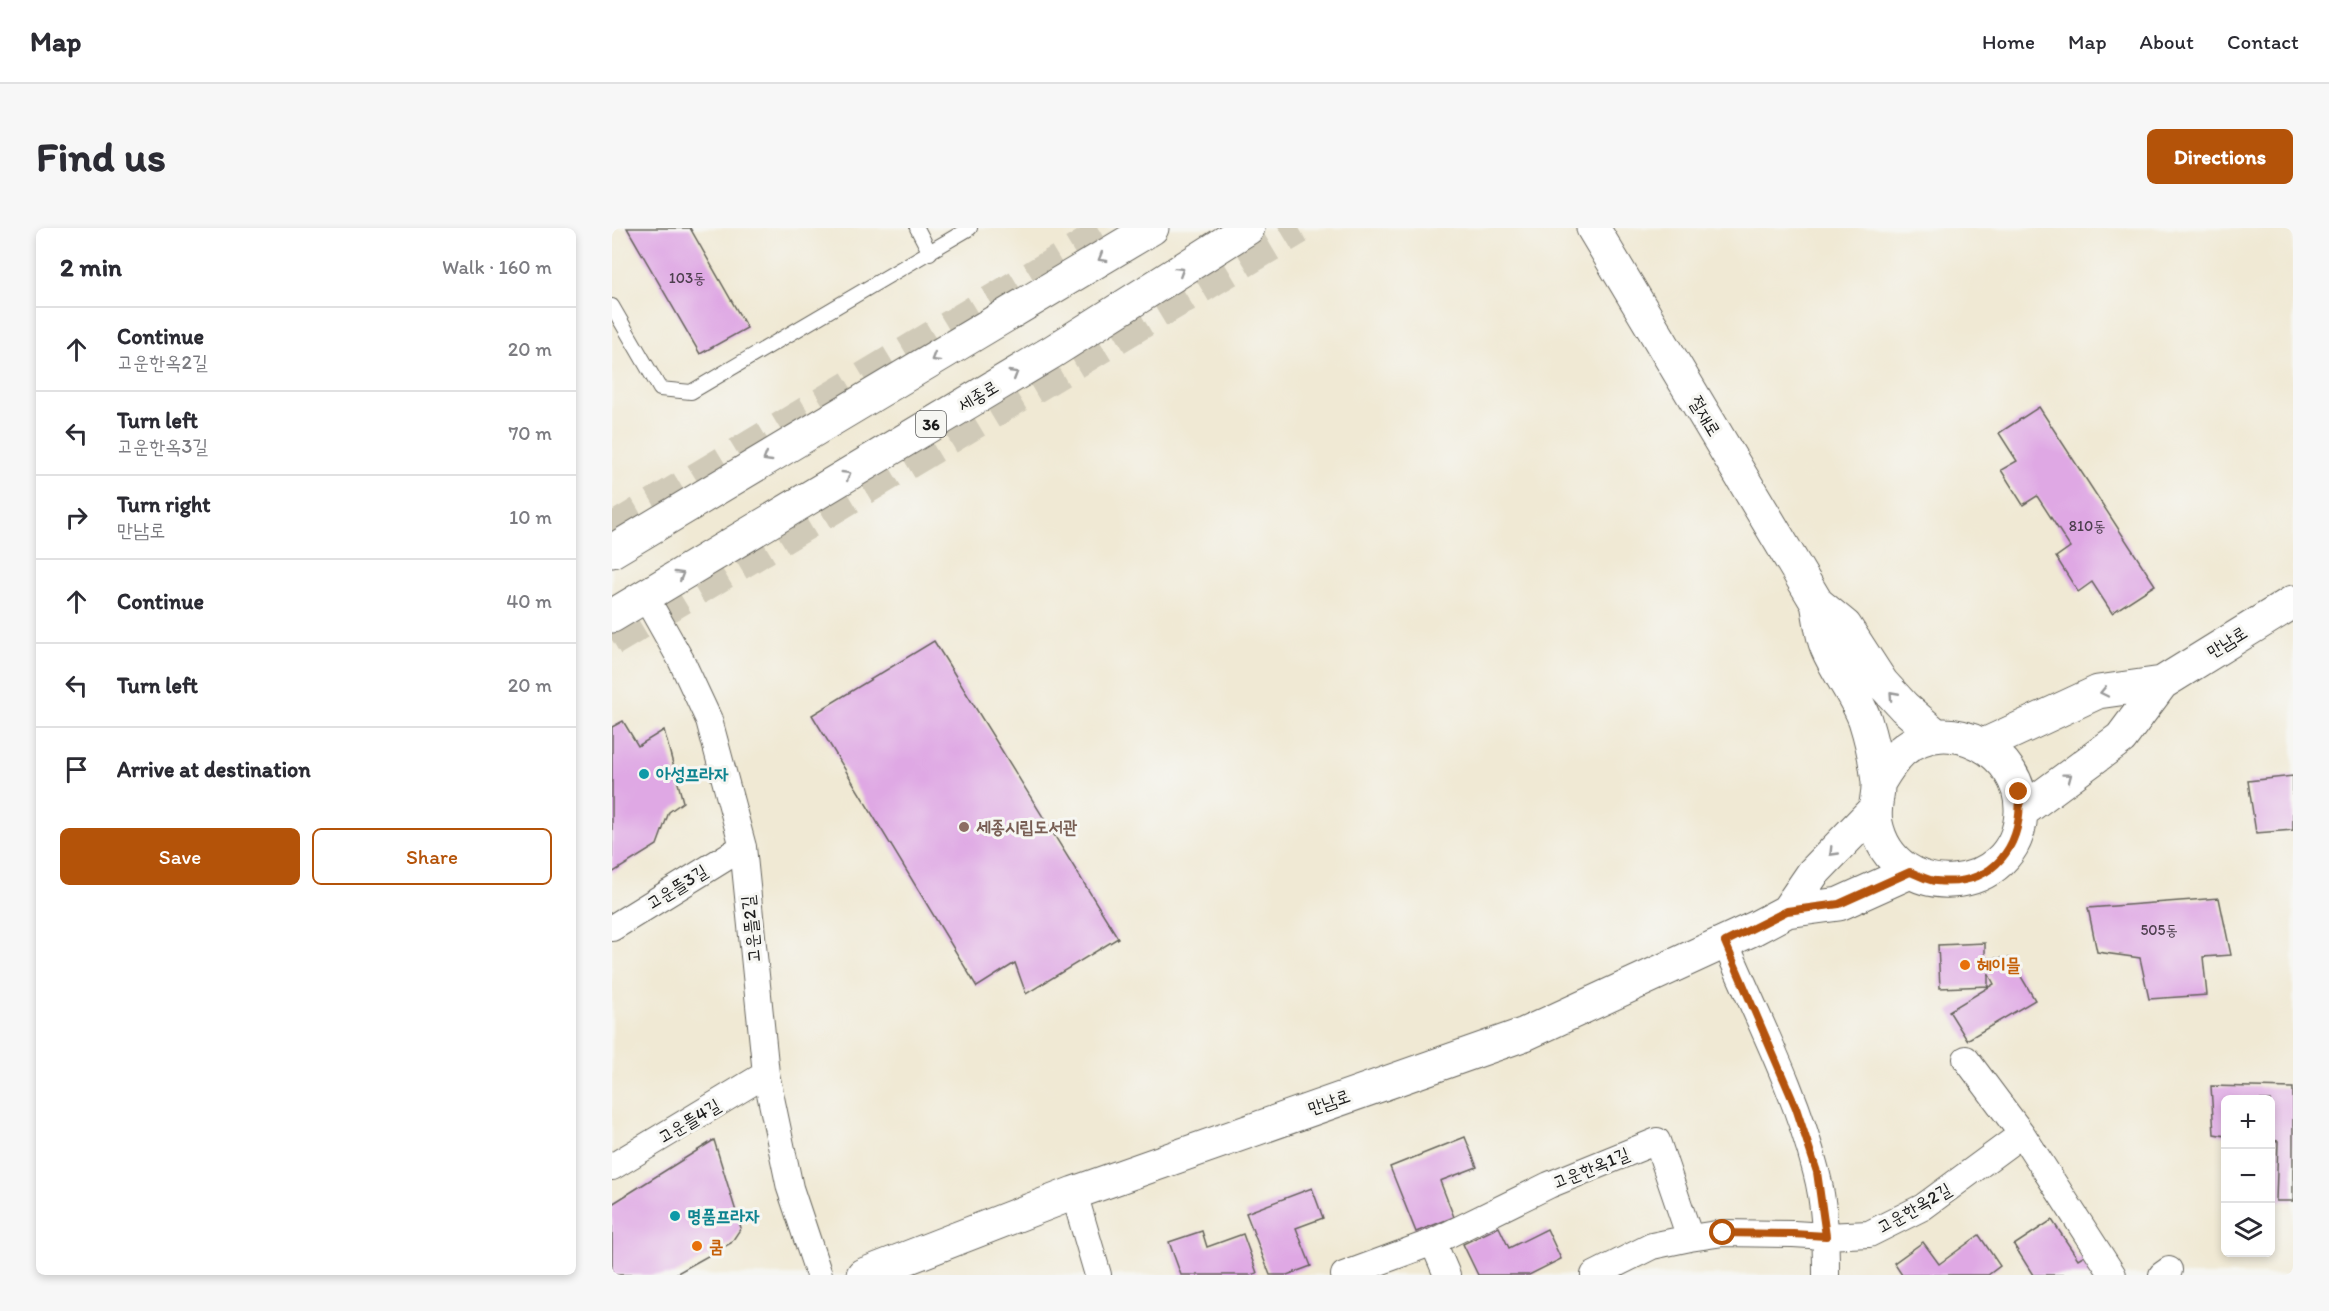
<!DOCTYPE html>
<html lang="en">
<head>
<meta charset="utf-8">
<style>
  body { margin:0; font-family:Itim,"Poor Story",sans-serif; background:#f7f7f7; color:#2b2b33 }
  .controls { position:absolute; right:18px; bottom:18px; display:grid; overflow:hidden; border-radius:9px; box-shadow:0 3px 9px #0003 }
  .controls button { width:54px; height:54px; display:grid; place-items:center; padding:0; border:0; border-bottom:2px solid #e1e1e2; background:#fff; color:#2b2b33; font:30px sans-serif }
  .stop { position:absolute; width:18px; height:18px; margin:-14px; border:4px solid #b45309; border-radius:50%; background:#fff }
  .stop.end { background:#b45309; border-color:#fff; box-shadow:0 2px 6px #0008 }
  .list { margin:0; padding:0; list-style:none }
  h2 { display:flex; justify-content:space-between; align-items:center; height:78px; margin:0; padding:0 24px; font-size:26px }
  h2 small { font-size:20px; font-weight:400; color:#7c7c81 }
  .list li { display:grid; grid-template-columns:39px 1fr auto; gap:18px; align-items:center; box-sizing:border-box; height:84px; padding:0 24px; border-top:2px solid #e1e1e2 }
  .list b { display:block; font-size:22px; white-space:nowrap }
  .list p { margin:0; font-size:20px; white-space:nowrap; color:#7c7c81 }
  .list em { font-size:20px; font-style:normal; color:#7c7c81 }
  .actions { display:flex; gap:12px; padding:18px 24px }
  .actions a { flex:1; padding:14px 0; border:2px solid #b45309; border-radius:9px; text-align:center; font-size:21px; color:#b45309 }
  .actions .main { background:#b45309; color:#fff }
  .icon { flex:none; width:33px; height:33px; fill:none; stroke:currentColor; stroke-width:2; stroke-linecap:round; stroke-linejoin:round }
  .map { position:relative; flex:none; width:1681px; height:1047px; overflow:hidden; border-radius:9px }
  header { display:flex; align-items:center; gap:36px; box-sizing:border-box; height:84px; padding:0 30px; background:#fff; border-bottom:2px solid #e1e1e2 }
  header strong { font-size:28px }
  nav { display:flex; gap:33px; margin-inline-start:auto; font-size:21px }
  .intro { display:flex; align-items:center; justify-content:space-between; box-sizing:border-box; height:144px; padding:0 36px }
  h1 { margin:0; font-size:42px }
  .button { padding:15px 27px; border-radius:9px; background:#b45309; color:#fff; font-size:21px; font-weight:700 }
  main { display:flex; gap:36px; padding:0 36px }
  aside { flex:1; background:#fff; border-radius:9px; box-shadow:0 3px 9px #0003 }
  .map>svg:first-child { display:block }
  .building { fill:#dfa8e4 }
  .lines { fill:none; stroke-linecap:round; stroke-linejoin:round }
  .highway-tunnel { stroke:#d0cab8; stroke-width:33; stroke-dasharray:33 16; stroke-linecap:butt }
  .lane-casing { stroke:#66645c; stroke-width:16 }
  .street-casing { stroke:#66645c; stroke-width:28 }
  .secondary-casing { stroke:#66645c; stroke-width:35 }
  .primary-casing { stroke:#66645c; stroke-width:35 }
  .lane { stroke:#fff; stroke-width:14 }
  .street { stroke:#fff; stroke-width:26 }
  .secondary { stroke:#fff; stroke-width:33 }
  .primary { stroke:#fff; stroke-width:33 }
  .oneway { stroke:#999 }
  .route { stroke:#b45309; stroke-width:8 }
  .culture-dot { fill:#0f9aa8; stroke:#f6f6f2; stroke-width:2 }
  .education-dot { fill:#8d6e63; stroke:#f6f6f2; stroke-width:2 }
  .food-dot { fill:#e8710a; stroke:#f6f6f2; stroke-width:2 }
  .labels { text-anchor:middle; stroke-width:6; stroke-linejoin:round; paint-order:stroke }
  .number-label { font-size:15px; fill:#4d3f4e }
  .shield { fill:#f6f6f2; stroke:#5d5d5c; stroke-width:1.5 }
  .shield-label { font-size:16px; font-weight:bold; fill:#1c1c1c }
  .street-label { font-size:18px; fill:#1c1c1c; stroke:#f6f6f2 }
  .culture-label { font-size:18px; font-weight:bold; fill:#0d838f; stroke:#f6f6f2; text-anchor:start }
  .education-label { font-size:18px; font-weight:bold; fill:#785e54; stroke:#f6f6f2; text-anchor:start }
  .food-label { font-size:18px; font-weight:bold; fill:#c56008; stroke:#f6f6f2; text-anchor:start }
</style>
</head>
<body>
<header>
<strong>Map</strong>
<nav><a>Home</a><a>Map</a><a>About</a><a>Contact</a></nav>
</header>
<div class="intro"><h1>Find us</h1><a class="button">Directions</a></div>
<main>
<aside>
<h2>2 min<small>Walk · 160 m</small></h2>
<ul class="list">
<li><svg class="icon" aria-label="ahead" viewBox="0 0 24 24"><path d="M12 20V5M6 11l6-6 6 6"/></svg><div><b>Continue</b><p>고운한옥2길</p></div><em>20 m</em></li>
<li><svg class="icon" aria-label="left" viewBox="0 0 24 24"><path d="M17 20v-9H6M10 6l-5 5 5 5"/></svg><div><b>Turn left</b><p>고운한옥3길</p></div><em>70 m</em></li>
<li><svg class="icon" aria-label="right" viewBox="0 0 24 24"><path d="M7 20v-9h11M14 6l5 5-5 5"/></svg><div><b>Turn right</b><p>만남로</p></div><em>10 m</em></li>
<li><svg class="icon" aria-label="ahead" viewBox="0 0 24 24"><path d="M12 20V5M6 11l6-6 6 6"/></svg><div><b>Continue</b></div><em>40 m</em></li>
<li><svg class="icon" aria-label="left" viewBox="0 0 24 24"><path d="M17 20v-9H6M10 6l-5 5 5 5"/></svg><div><b>Turn left</b></div><em>20 m</em></li>
<li><svg class="icon" aria-label="arrive" viewBox="0 0 24 24"><path d="M6 21V4h12l-3 4 3 4H6"/></svg><div><b>Arrive at destination</b></div></li>
</ul>
<div class="actions"><a class="main">Save</a><a>Share</a></div>
</aside>
<div class="map">
<svg width="1681" height="1047" viewBox="0 0 1681 1047">
  <rect width="100%" height="100%" fill="#f6f6f2"/>
  <filter id="ink" filterUnits="userSpaceOnUse"><feTurbulence type="fractalNoise" baseFrequency=".0167" numOctaves="2"/><feDisplacementMap in="SourceGraphic" scale="12" xChannelSelector="R" yChannelSelector="G"/><feConvolveMatrix kernelMatrix="1 2 1 2 8 2 1 2 1" color-interpolation-filters="sRGB"/></filter>
  <filter id="wash" filterUnits="userSpaceOnUse"><feTurbulence type="fractalNoise" baseFrequency=".008" numOctaves="4" result="noise"/><feDisplacementMap in="SourceGraphic" scale="24" xChannelSelector="R" yChannelSelector="G"/><feGaussianBlur stdDeviation="1.35" result="paint"/><feColorMatrix in="noise" values="0 0 0 0 0 0 0 0 0 0 0 0 0 0 0 0 0 1.4 0 .05"/><feComposite in="paint" operator="in"/></filter>
  <g filter="url(#wash)">
    <rect width="100%" height="100%" fill="#f0e9d4"/>
    <g id="blocks">
      <!-- building -->
      <path class="building" d="M 15,0 L 78,0 L 135,100 L 88,126 Z
        M 1427,179 L 1543,357 L 1500,385 L 1480,354 L 1466,364 L 1444,329 L 1458,319 L 1425,268 L 1411,277 L 1389,242 L 1405,233 L 1387,205 Z
        M 322,413 L 506,710 L 414,766 L 403,735 L 365,759 L 200,487 Z
        M 11,493 L 26,518 L 52,502 L 71,574 L 57,584 L 45,617 L 0,645 L 0,499 Z
        M 1681,548 L 1681,602 L 1644,605 L 1636,553 Z
        M 1607,670 L 1619,727 L 1591,729 L 1595,767 L 1537,771 L 1528,730 L 1485,724 L 1476,680 Z
        M 1373,715 L 1373,730 L 1398,730 L 1423,772 L 1355,812 L 1337,783 L 1382,756 L 1376,745 L 1376,758 L 1328,760 L 1326,717 Z
        M 1599,858 L 1681,860 L 1681,973 L 1664,973 L 1666,913 L 1658,912 L 1658,872 L 1614,872 L 1614,908 L 1602,906 Z
        M 853,909 L 865,939 L 828,953 L 842,989 L 804,1004 L 778,939 Z
        M 102,912 L 129,1000 L 119,1015 L 62,1047 L 0,1047 L 0,976 Z
        M 700,960 L 711,990 L 684,1000 L 699,1038 L 675,1047 L 658,1047 L 634,985 Z
        M 1440,992 L 1466,1031 L 1479,1023 L 1495,1047 L 1421,1047 L 1402,1017 Z
        M 887,999 L 897,1020 L 935,1001 L 949,1031 L 917,1047 L 866,1047 L 851,1016 Z
        M 590,1003 L 595,1019 L 631,1006 L 645,1045 L 638,1047 L 569,1047 L 557,1014 Z
        M 1367,1007 L 1388,1038 L 1376,1047 L 1290,1047 L 1282,1035 L 1311,1014 L 1327,1036 Z"/>
    </g>
  </g>
  <g filter="url(#ink)">
    <use href="#blocks" fill-opacity="0" stroke="#66645c" stroke-width="1.5"/>
    <g class="lines">
      <!-- highway-tunnel -->
      <path class="highway-tunnel" d="M 0,302 L 502,0
        M 0,412 L 687,0"/>
      <!-- lane casing -->
      <g class="lane-casing">
        <path id="lane" d="M 305,0 L 318,25
          M 0,78 L 48,161 L 79,164 L 358,0"/>
      </g>
      <!-- street casing -->
      <g class="street-casing">
        <path id="street" d="M 33,368 L 69,432 L 97,492 L 131,619 L 154,846 L 178,960 L 207,1047
          M 0,700 L 131,619
          M 1113,714 C 1145,789 1184,864 1204,943 C 1213,976 1214,1013 1214,1047
          M 1354,831 L 1410,906
          M 0,939 L 154,846
          M 462,965 L 486,1047
          M 821,1014 L 835,1047
          M 732,1047 L 821,1014 L 937,957 L 1045,913 L 1078,1010
          M 982,1047 L 1040,1018 L 1078,1010 L 1111,1005 L 1181,1006 L 1214,1008 L 1257,1006 L 1311,979 L 1410,906 L 1501,1047
          M 1550,1047 L 1557,1042"/>
      </g>
      <!-- secondary casing -->
      <g class="secondary-casing">
        <path id="secondary" d="M 981,0 L 1205,375
          M 1372,517 L 1486,464 L 1550,455
          M 1266,556 C 1273,544 1279,533 1290,523 C 1336,483 1411,524 1409,584 C 1406,669 1281,679 1264,595 C 1261,577 1267,569 1266,554 C 1264,534 1259,511 1253,492 C 1244,467 1225,444 1215,420 C 1209,406 1208,389 1205,375 L 1233,398 L 1270,455 L 1292,479 L 1324,507
          M 1409,584 L 1509,510 L 1550,455 L 1681,374
          M 1175,683 L 1201,645 L 1262,582
          M 251,1047 L 462,965 L 913,806 L 1143,700 L 1175,683 L 1227,676 L 1298,644"/>
      </g>
      <!-- primary casing -->
      <g class="primary-casing">
        <path id="primary" d="M 0,323 L 540,0
          M 0,388 L 440,124 L 636,0"/>
      </g>
      <!-- lane -->
      <use href="#lane" class="lane"/>
      <!-- street -->
      <use href="#street" class="street"/>
      <!-- secondary -->
      <use href="#secondary" class="secondary"/>
      <!-- primary -->
      <use href="#primary" class="primary"/>
    </g>
    <!-- one-way arrows -->
    <defs><path id="oneway-chevron" d="M-2-3.5L2.5 0L-2 3.5" fill="none" stroke-width="1.6" stroke-linecap="round" stroke-linejoin="round" transform="scale(1.5)"/></defs>
    <g class="oneway">
      <use href="#oneway-chevron" transform="translate(490 30) rotate(149)"/>
      <use href="#oneway-chevron" transform="translate(568 43) rotate(-32)"/>
      <use href="#oneway-chevron" transform="translate(323 130) rotate(149)"/>
      <use href="#oneway-chevron" transform="translate(402 146) rotate(-31)"/>
      <use href="#oneway-chevron" transform="translate(155 230) rotate(149)"/>
      <use href="#oneway-chevron" transform="translate(235 247) rotate(-31)"/>
      <use href="#oneway-chevron" transform="translate(68 347) rotate(-31)"/>
      <use href="#oneway-chevron" transform="translate(1492 464) rotate(168)"/>
      <use href="#oneway-chevron" transform="translate(1281 467) rotate(-132)"/>
      <use href="#oneway-chevron" transform="translate(1456 549) rotate(-37)"/>
      <use href="#oneway-chevron" transform="translate(1221 624) rotate(134)"/>
    </g>
  </g>
  <g class="lines" filter="url(#ink)">
    <!-- route -->
    <path class="route" d="M 1111,1005 L 1181,1006 L 1214,1008 L 1205,944 L 1184,880 L 1113,714 L 1175,683 L 1227,676 L 1298,644 C 1307,647 1316,653 1324,653 C 1382,659 1412,618 1407,564"/>
  </g>
  <!-- markers -->
  <g class="culture-dot">
    <circle cx="32" cy="546" r="6"/>
    <circle cx="63" cy="988" r="6"/>
  </g>
  <circle class="education-dot" cx="352" cy="599" r="6"/>
  <g class="food-dot">
    <circle cx="1353" cy="737" r="6"/>
    <circle cx="85" cy="1018" r="6"/>
  </g>
  <g class="labels">
    <!-- number labels -->
    <g class="number-label">
      <text x="75" y="55">103동</text>
      <text x="1475" y="303">810동</text>
      <text x="1547" y="707">505동</text>
    </g>
    <!-- shield labels -->
    <rect class="shield" x="304" y="183" width="30" height="26" rx="4.5"/>
    <g class="shield-label">
      <text x="319" y="202">36</text>
    </g>
    <!-- street labels -->
    <g class="street-label">
      <text transform="translate(366 168) rotate(-31)" y="6">세종로</text>
      <text transform="translate(1093 188) rotate(59)" y="6">절재로</text>
      <text transform="translate(1615 414) rotate(-32)" y="6">만남로</text>
      <text transform="translate(65 659) rotate(-32)" y="6">고운뜰3길</text>
      <text transform="translate(139 701) rotate(-96)" y="6">고운뜰2길</text>
      <text transform="translate(717 874) rotate(-19)" y="6">만남로</text>
      <text transform="translate(77 893) rotate(-31)" y="6">고운뜰4길</text>
      <text transform="translate(979 940) rotate(-22)" y="6">고운한옥1길</text>
      <text transform="translate(1302 980) rotate(-30)" y="6">고운한옥2길</text>
    </g>
    <!-- culture labels -->
    <g class="culture-label">
      <text x="44" y="552">아성프라자</text>
      <text x="75" y="994">명품프라자</text>
    </g>
    <!-- education labels -->
    <g class="education-label">
      <text x="364" y="605">세종시립도서관</text>
    </g>
    <!-- food labels -->
    <g class="food-label">
      <text x="1365" y="743">헤이믈</text>
      <text x="97" y="1024">쿰</text>
    </g>
  </g>
</svg>
<div class="controls">
<button>+</button>
<button>−</button>
<button><svg class="icon" aria-label="layers" viewBox="0 0 24 24"><path d="M12 4l9 5-9 5-9-5zM3 14l9 5 9-5"/></svg></button>
</div>
<div class="stop" style="left:1111px;top:1005px"></div>
<div class="stop end" style="left:1407px;top:564px"></div>
</div>
</main>
</body>
</html>
